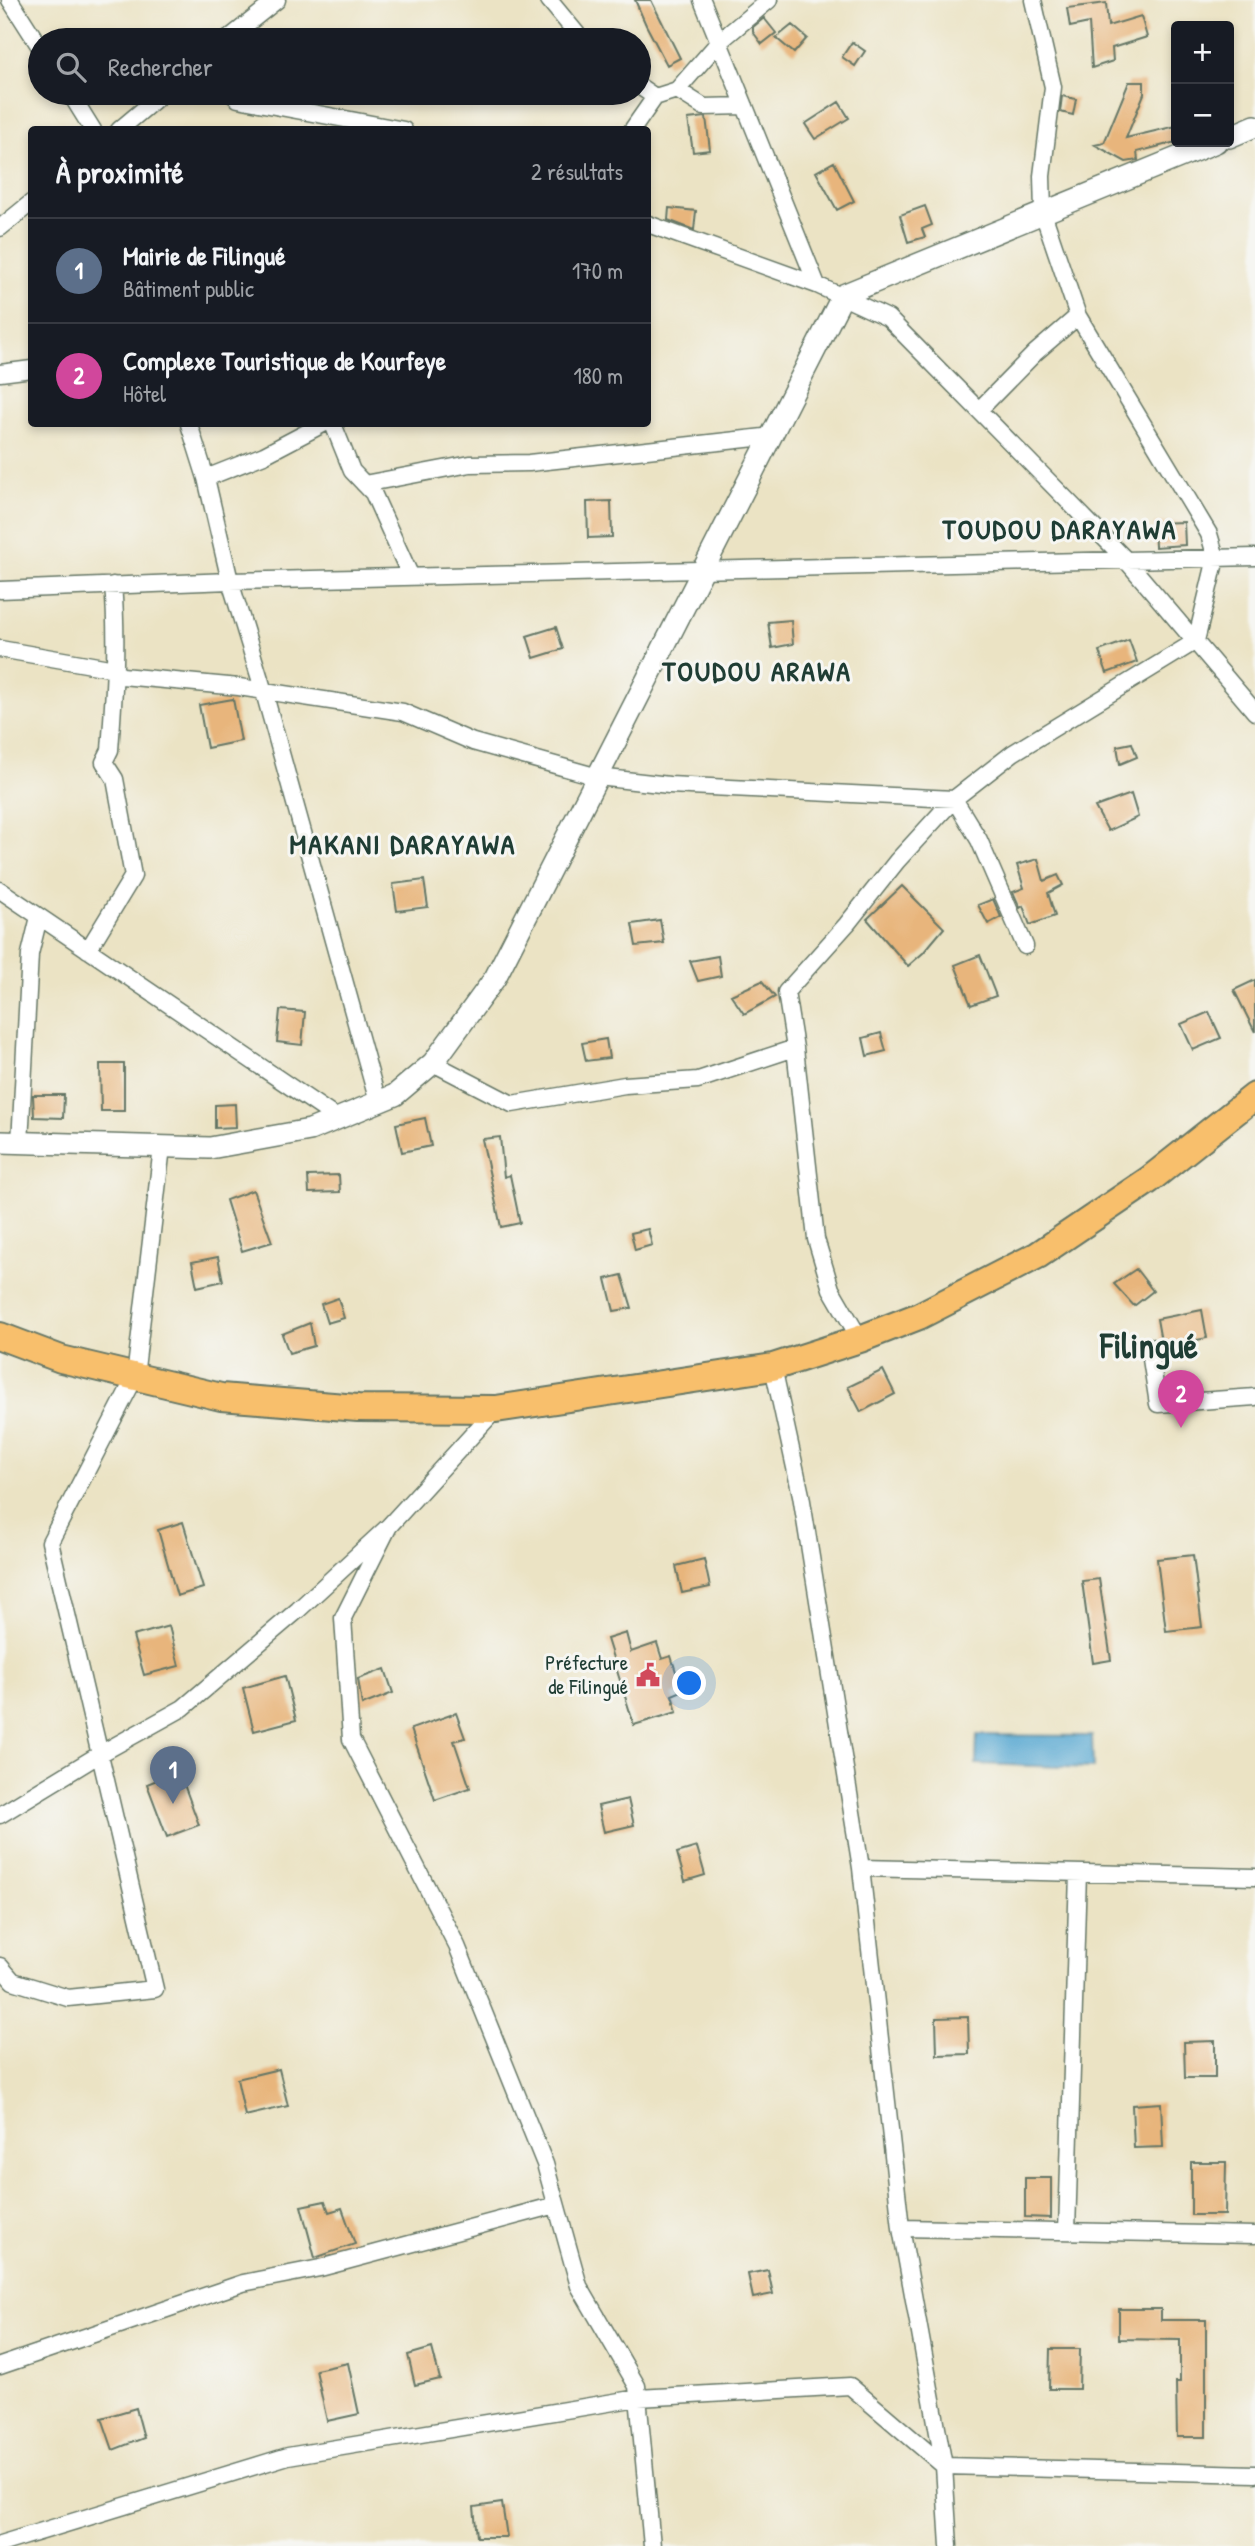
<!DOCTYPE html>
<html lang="fr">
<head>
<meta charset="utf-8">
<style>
  body { margin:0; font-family:"Patrick Hand",sans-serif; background:#242831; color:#f1f3f6 }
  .controls { position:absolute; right:21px; top:21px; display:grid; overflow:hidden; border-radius:7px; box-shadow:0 4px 10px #0003 }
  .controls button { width:63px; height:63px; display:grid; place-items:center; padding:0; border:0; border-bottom:2px solid #363941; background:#171b24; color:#f1f3f6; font:35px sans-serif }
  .you { position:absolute; left:690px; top:1684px; width:24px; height:24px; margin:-18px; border:5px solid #fff; border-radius:50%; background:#1a73e8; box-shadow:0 0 0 10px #1a73e833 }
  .badge { display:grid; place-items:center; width:46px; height:46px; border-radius:50%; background:#2563eb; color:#fff; font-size:23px; font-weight:700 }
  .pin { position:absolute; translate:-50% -58px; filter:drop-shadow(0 2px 4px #0008) }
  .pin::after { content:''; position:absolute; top:37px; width:24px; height:21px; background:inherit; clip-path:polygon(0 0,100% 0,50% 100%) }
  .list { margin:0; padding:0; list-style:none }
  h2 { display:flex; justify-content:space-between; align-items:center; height:91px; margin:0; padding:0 28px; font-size:30px }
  h2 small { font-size:23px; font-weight:400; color:#9ea1a6 }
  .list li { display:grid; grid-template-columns:46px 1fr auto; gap:21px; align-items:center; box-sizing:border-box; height:105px; padding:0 28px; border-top:2px solid #363941 }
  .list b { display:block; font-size:26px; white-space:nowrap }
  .list p { margin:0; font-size:23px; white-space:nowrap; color:#9ea1a6 }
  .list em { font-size:23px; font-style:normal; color:#9ea1a6 }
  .icon { flex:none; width:38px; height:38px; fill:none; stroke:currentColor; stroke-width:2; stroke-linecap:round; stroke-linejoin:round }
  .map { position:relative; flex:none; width:1255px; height:2546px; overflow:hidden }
  .search { position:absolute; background:#171b24; box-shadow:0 4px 10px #0003; left:28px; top:28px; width:623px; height:77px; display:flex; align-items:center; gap:18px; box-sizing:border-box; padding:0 24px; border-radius:38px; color:#9ea1a6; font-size:26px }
  .panel { position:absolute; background:#171b24; box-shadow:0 4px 10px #0003; left:28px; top:126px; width:623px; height:301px; border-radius:7px }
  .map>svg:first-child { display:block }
  .water { fill:#56a7d1; stroke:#3a7282; stroke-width:2 }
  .building { fill:#e8b57b }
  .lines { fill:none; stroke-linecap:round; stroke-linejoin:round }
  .minor-casing { stroke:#676; stroke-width:19 }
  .tertiary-casing { stroke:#676; stroke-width:24 }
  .primary-casing { stroke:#676; stroke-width:30 }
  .minor { stroke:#fff; stroke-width:16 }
  .tertiary { stroke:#fff; stroke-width:21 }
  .primary { stroke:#f8bf6c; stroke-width:26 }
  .labels { text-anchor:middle; stroke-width:6; stroke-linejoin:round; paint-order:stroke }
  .poi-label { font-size:21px; fill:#1f3d34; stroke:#f6f6f2; text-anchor:end }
  .district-label { font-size:28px; font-weight:bold; letter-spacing:2px; fill:#1f3d34; stroke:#f6f6f2 }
  .town-label { font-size:35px; font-weight:bold; fill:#1f3d34; stroke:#f6f6f2 }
</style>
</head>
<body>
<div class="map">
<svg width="1255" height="2546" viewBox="0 0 1255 2546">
  <rect width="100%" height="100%" fill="#f6f6f2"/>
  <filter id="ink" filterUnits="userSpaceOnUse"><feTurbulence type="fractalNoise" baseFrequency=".0143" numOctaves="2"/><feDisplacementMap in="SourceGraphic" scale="14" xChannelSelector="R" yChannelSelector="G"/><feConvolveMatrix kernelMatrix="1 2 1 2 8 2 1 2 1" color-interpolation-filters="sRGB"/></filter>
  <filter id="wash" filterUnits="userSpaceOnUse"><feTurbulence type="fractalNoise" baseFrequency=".00686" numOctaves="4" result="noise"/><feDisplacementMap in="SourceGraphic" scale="28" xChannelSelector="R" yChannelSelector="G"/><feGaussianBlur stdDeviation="1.57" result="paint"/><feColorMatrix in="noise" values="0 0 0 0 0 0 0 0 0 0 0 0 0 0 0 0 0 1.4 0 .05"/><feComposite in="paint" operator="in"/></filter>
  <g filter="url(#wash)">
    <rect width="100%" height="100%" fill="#ebe3c4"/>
    <!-- water -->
    <path class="water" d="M 977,1735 L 1092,1736 L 1093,1768 L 976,1764 Z"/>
    <g id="blocks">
      <!-- building -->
      <path class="building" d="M 635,0 L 651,0 L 680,58 L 667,65 L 646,25 Z
        M 1106,3 L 1108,26 L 1141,16 L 1147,37 L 1112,48 L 1113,61 L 1092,68 L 1089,23 L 1070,27 L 1067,8 Z
        M 764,18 L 776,33 L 762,44 L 753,32 L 753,27 Z
        M 792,25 L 807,38 L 794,53 L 776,38 Z
        M 852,42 L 865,51 L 855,66 L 842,57 Z
        M 1129,82 L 1144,82 L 1144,94 L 1126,138 L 1176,126 L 1176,142 L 1137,152 L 1138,160 L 1126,162 L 1095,145 L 1104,143 Z
        M 1062,96 L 1076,99 L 1073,115 L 1060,112 Z
        M 839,102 L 849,118 L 815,139 L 805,124 Z
        M 706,117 L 710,150 L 693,152 L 688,119 Z
        M 834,162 L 854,201 L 837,210 L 816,172 Z
        M 925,206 L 932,225 L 922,229 L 925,237 L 908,242 L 900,215 Z
        M 669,208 L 696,211 L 694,230 L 668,220 Z
        M 611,501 L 612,537 L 588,538 L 587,502 Z
        M 1184,522 L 1185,545 L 1155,547 L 1154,523 Z
        M 791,620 L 793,644 L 772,648 L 768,622 Z
        M 556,627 L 563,649 L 534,658 L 527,636 Z
        M 1129,640 L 1137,662 L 1107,673 L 1099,651 Z
        M 233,699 L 241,741 L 207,748 L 199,705 Z
        M 1132,743 L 1137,757 L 1120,764 L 1117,746 Z
        M 1131,794 L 1138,817 L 1108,831 L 1095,807 Z
        M 1038,859 L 1044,881 L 1058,875 L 1063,885 L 1048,893 L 1055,916 L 1030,925 L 1023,906 L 1020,908 L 1013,892 L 1024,888 L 1017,865 Z
        M 424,880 L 428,907 L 397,911 L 393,884 Z
        M 902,886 L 944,928 L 923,953 L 908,966 L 867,919 Z
        M 993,899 L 1001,917 L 988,924 L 978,905 Z
        M 660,920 L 664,943 L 636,946 L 632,924 Z
        M 980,955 L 996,996 L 971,1005 L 955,965 Z
        M 718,956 L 721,976 L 698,981 L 690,961 Z
        M 1255,980 L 1255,1032 L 1234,990 Z
        M 762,981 L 775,997 L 744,1014 L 731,995 Z
        M 280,1010 L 305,1012 L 302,1045 L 277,1042 Z
        M 1209,1012 L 1221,1038 L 1193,1050 L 1181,1024 Z
        M 881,1033 L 886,1051 L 867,1056 L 863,1038 Z
        M 606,1039 L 609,1058 L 586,1061 L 582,1043 Z
        M 100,1064 L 124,1064 L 124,1111 L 101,1111 Z
        M 33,1095 L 64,1095 L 63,1118 L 34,1117 Z
        M 235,1104 L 236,1127 L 215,1128 L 215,1105 Z
        M 425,1118 L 431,1146 L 402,1152 L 396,1124 Z
        M 500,1137 L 504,1177 L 510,1175 L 520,1223 L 501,1227 L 482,1139 Z
        M 339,1175 L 340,1192 L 309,1193 L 308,1176 Z
        M 253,1190 L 272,1242 L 242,1251 L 226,1200 Z
        M 648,1229 L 652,1245 L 635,1250 L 631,1233 Z
        M 218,1257 L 223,1281 L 197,1287 L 192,1262 Z
        M 1136,1269 L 1153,1291 L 1134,1306 L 1114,1284 Z
        M 622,1275 L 632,1308 L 614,1311 L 606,1279 Z
        M 338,1298 L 344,1318 L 327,1323 L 321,1304 Z
        M 1202,1310 L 1207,1338 L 1162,1347 L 1157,1319 Z
        M 310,1323 L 314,1346 L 289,1353 L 282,1334 Z
        M 883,1370 L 895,1394 L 861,1412 L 848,1387 Z
        M 183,1522 L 203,1588 L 177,1596 L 158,1530 Z
        M 1193,1555 L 1202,1627 L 1166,1631 L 1157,1559 Z
        M 704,1559 L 710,1587 L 682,1593 L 676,1566 Z
        M 1099,1579 L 1111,1660 L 1093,1663 L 1082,1581 Z
        M 169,1626 L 179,1666 L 144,1675 L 133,1636 Z
        M 626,1633 L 631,1652 L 657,1643 L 662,1659 L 671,1656 L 682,1691 L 672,1695 L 677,1712 L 634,1725 L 607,1639 Z
        M 385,1669 L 393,1693 L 362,1705 L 358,1679 Z
        M 285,1676 L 296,1720 L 254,1731 L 243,1688 Z
        M 456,1713 L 465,1738 L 454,1741 L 470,1788 L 435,1800 L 411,1729 Z
        M 179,1771 L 199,1825 L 167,1837 L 147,1784 Z
        M 628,1799 L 634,1825 L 604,1832 L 598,1806 Z
        M 697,1847 L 705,1875 L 685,1881 L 677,1853 Z
        M 968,2017 L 969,2054 L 937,2055 L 936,2018 Z
        M 1215,2041 L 1215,2078 L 1185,2078 L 1184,2042 Z
        M 279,2069 L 288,2106 L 245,2116 L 237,2079 Z
        M 1161,2103 L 1163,2147 L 1134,2148 L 1132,2105 Z
        M 1191,2162 L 1226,2162 L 1225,2215 L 1191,2215 Z
        M 1025,2178 L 1051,2178 L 1051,2218 L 1025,2217 Z
        M 325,2201 L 329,2212 L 342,2208 L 355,2244 L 315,2258 L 301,2206 Z
        M 768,2270 L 773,2294 L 753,2298 L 748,2274 Z
        M 1119,2309 L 1161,2309 L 1161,2320 L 1206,2320 L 1206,2437 L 1177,2437 L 1176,2382 L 1180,2382 L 1180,2340 L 1119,2339 Z
        M 432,2348 L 440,2379 L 415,2385 L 408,2355 Z
        M 1050,2349 L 1080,2349 L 1079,2389 L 1049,2389 Z
        M 348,2363 L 359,2414 L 327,2421 L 316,2370 Z
        M 136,2408 L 144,2438 L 113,2450 L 102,2418 Z
        M 502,2503 L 507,2537 L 477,2537 L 474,2507 Z"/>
    </g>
  </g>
  <g filter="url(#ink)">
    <use href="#blocks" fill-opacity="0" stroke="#676" stroke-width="2"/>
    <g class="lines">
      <!-- minor casing -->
      <g class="minor-casing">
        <path id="minor" d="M 10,0 L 40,47
          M 549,0 L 582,40
          M 702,0 L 817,285 L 888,318 L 1126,560 L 1255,712
          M 227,40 L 277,0
          M 639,86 L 655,97
          M 677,90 L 704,107 L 745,106
          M 70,93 L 93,130
          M 231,93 L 238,99 L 404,130
          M 119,130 L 163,93
          M 632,130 L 655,97 L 677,90 L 719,42 L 769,0
          M 648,224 L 817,285
          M 0,228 L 32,202
          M 0,373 L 32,369
          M 979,410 L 1035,353 L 1078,316
          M 189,424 L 206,478 L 230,581 L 264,692 L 378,1102
          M 333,424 L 352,471 L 373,493 L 411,577
          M 206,478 L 264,455 L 323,424
          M 364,484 L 470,464 L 529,463 L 773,436
          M 0,590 L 230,581 L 1255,557
          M 0,649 L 109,668 L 122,676 L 239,687 L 403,712 L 473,742 L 598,777 L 669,785 L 954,799 L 979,840 L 1025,946
          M 0,890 L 338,1119
          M 88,950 L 133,876 L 115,779 L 104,762 L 110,750 C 114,695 118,641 113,585
          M 795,1048 L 816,1239 L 831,1289 L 860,1339
          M 433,1063 L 512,1104 L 625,1085 L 698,1080 L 795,1048 L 786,992 L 847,924 L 897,861 L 954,799 L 1013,753 L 1196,641 L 1216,558 L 1209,534 L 1078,316 L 1043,213 L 1042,176 L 1053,87 L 1033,0
          M 20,1143 L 30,954 L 39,917
          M 1149,1346 L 1158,1404 L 1255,1397
          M 773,1367 L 801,1495 L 861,1868 L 901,2228 L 944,2466 L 949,2546
          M 389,1526 L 343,1618 L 351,1739 L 457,1946 L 545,2164 L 579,2286 L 637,2386 L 652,2546
          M 0,1815 L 100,1754 L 183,1708 L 298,1610 L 389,1526 L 496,1409
          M 861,1868 L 1255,1877
          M 0,1966 L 13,1981 L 68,1998 L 155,1989 L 50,1542 L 135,1377 L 162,1147
          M 901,2228 L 1255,2235
          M 1067,2231 L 1078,1873
          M 0,2366 L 243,2283 L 320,2268 L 556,2205
          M 0,2544 L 288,2456 L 638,2398 L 850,2386 L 944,2466 L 1255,2474"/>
      </g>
      <!-- tertiary casing -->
      <g class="tertiary-casing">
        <path id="tertiary" d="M 1229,137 L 1255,126
          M 0,1142 L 210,1148 L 310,1130 L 395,1095 L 433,1063 L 495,978 L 843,295 L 1216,142"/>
      </g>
      <!-- primary casing -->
      <g class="primary-casing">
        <path id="primary" d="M 0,1336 L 61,1359 L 221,1397 L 358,1408 L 496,1409 L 773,1367 L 860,1339 L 919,1316 L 1038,1255 L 1149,1180 L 1255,1096"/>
      </g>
      <!-- minor -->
      <use href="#minor" class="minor"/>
      <!-- tertiary -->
      <use href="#tertiary" class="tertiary"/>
      <!-- primary -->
      <use href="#primary" class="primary"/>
    </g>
  </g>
  <!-- icons -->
  <defs>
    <g id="civic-bare" transform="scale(1.89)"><path d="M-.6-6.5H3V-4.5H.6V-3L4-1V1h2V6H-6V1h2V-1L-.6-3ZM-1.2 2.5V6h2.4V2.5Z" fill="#d1495b" stroke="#f6f6f2" stroke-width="2.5" paint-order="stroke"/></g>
  </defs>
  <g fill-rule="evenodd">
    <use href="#civic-bare" x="648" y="1675"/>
  </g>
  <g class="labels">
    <!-- poi labels -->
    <g class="poi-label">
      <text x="628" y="1670">Préfecture<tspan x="628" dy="24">de Filingué</tspan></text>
    </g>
    <!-- district labels -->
    <g class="district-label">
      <text x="1060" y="539">TOUDOU DARAYAWA</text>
      <text x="757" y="681">TOUDOU ARAWA</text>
      <text x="403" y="854">MAKANI DARAYAWA</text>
    </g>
    <!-- town labels -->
    <g class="town-label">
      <text x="1149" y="1358">Filingué</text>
    </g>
  </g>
</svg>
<div class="controls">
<button>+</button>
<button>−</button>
</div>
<div class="you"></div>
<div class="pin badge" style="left:173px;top:1804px;background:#5c6f8a">1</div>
<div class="pin badge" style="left:1181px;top:1428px;background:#d1479c">2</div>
<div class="search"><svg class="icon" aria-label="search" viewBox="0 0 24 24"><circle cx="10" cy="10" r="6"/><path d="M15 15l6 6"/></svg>Rechercher</div>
<section class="panel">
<h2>À proximité<small>2 résultats</small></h2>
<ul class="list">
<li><span class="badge" style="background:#5c6f8a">1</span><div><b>Mairie de Filingué</b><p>Bâtiment public</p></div><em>170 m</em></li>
<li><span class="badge" style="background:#d1479c">2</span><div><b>Complexe Touristique de Kourfeye</b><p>Hôtel</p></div><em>180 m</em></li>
</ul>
</section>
</div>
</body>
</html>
